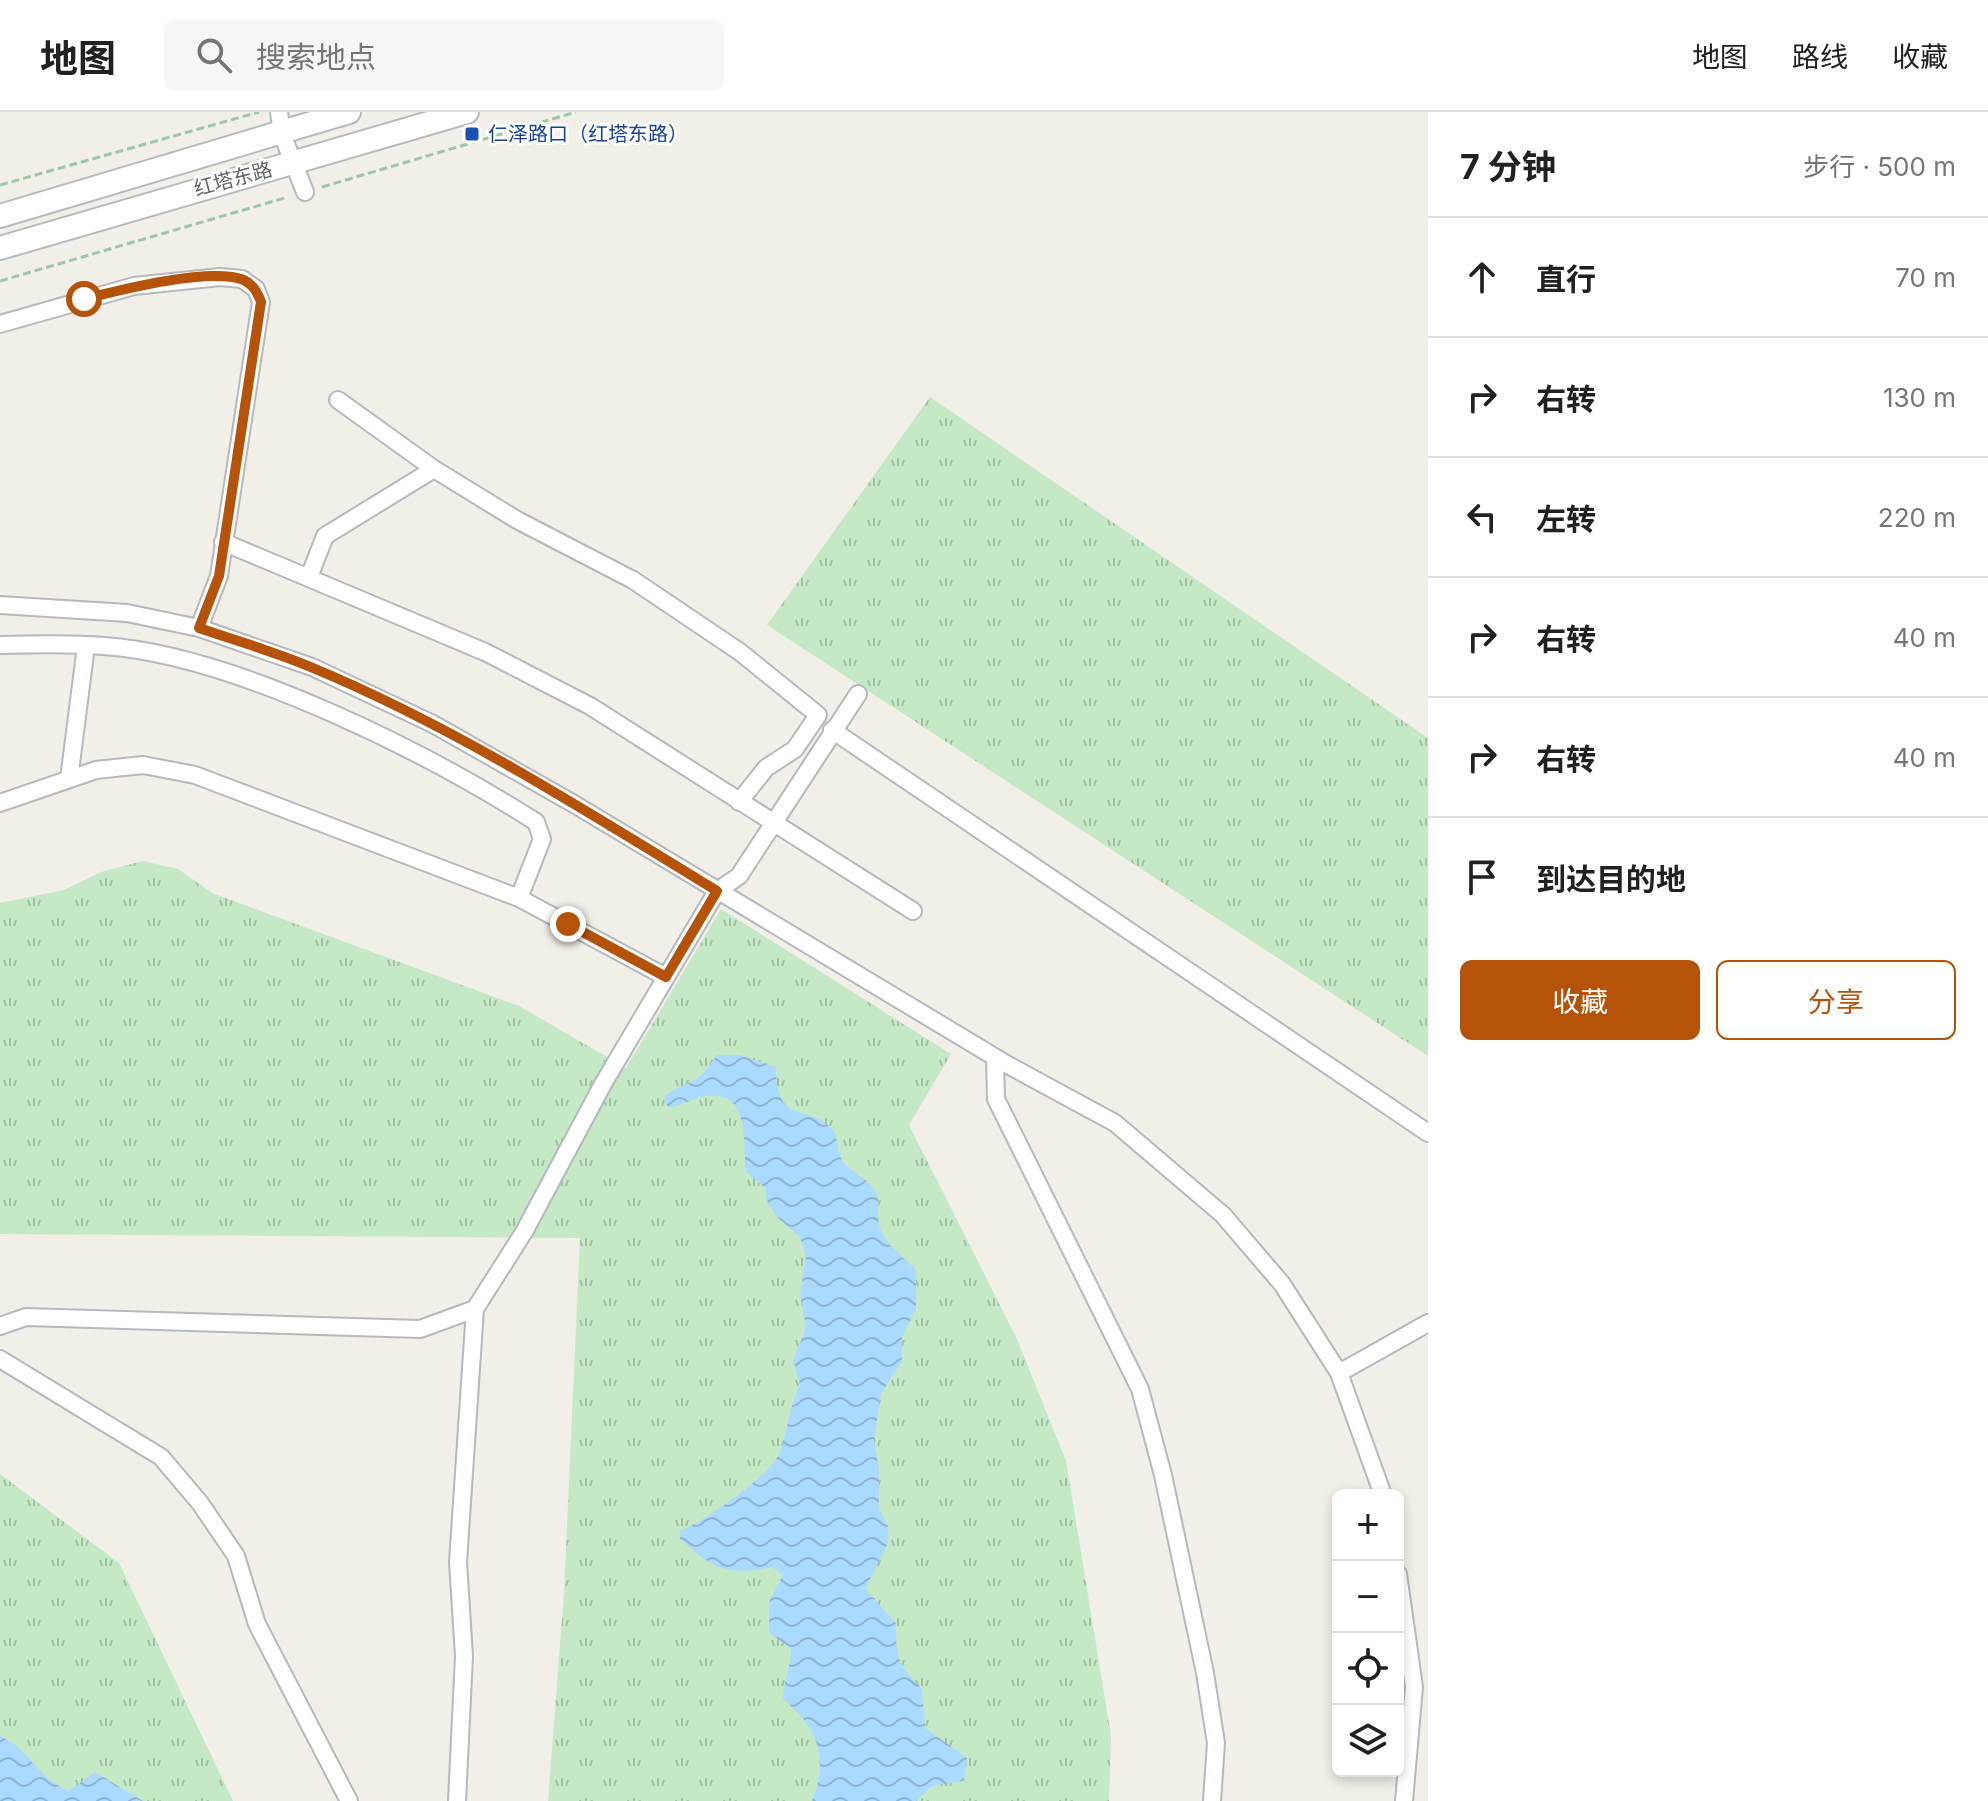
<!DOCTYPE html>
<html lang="zh">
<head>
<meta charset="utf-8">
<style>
  body { margin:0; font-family:Inter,"Noto Sans SC",sans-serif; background:#f6f6f6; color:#202124 }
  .controls { position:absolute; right:24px; bottom:24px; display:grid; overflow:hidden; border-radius:12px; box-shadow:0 4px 12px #0003 }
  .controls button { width:72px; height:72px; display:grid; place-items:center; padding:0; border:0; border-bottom:2px solid #e0e0e0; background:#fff; color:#202124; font:40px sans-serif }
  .stop { position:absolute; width:24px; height:24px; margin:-18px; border:6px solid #b45309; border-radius:50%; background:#fff }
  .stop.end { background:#b45309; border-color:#fff; box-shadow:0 2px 8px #0008 }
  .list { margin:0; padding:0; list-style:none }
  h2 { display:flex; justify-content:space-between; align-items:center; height:104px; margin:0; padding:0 32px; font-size:34px }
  h2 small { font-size:26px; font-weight:400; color:#757577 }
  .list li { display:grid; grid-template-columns:52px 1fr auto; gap:24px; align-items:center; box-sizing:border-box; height:120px; padding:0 32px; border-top:2px solid #e0e0e0 }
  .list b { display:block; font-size:30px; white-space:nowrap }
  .list em { font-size:26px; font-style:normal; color:#757577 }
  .actions { display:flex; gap:16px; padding:24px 32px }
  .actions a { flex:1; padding:18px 0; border:2px solid #b45309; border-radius:12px; text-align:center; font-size:28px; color:#b45309 }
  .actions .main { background:#b45309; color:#fff }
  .icon { flex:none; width:44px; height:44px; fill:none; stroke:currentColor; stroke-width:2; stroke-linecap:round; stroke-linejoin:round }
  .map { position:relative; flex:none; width:1428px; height:1689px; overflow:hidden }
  header { display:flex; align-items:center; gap:48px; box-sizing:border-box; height:112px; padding:0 40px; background:#fff; border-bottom:2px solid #e0e0e0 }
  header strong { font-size:38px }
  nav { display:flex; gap:44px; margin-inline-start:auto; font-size:28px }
  .search { width:560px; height:72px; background:#f6f6f6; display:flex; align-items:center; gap:20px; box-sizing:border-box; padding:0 28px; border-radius:12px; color:#757577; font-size:30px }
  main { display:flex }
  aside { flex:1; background:#fff }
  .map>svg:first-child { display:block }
  .grass { fill:url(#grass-tufts) }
  .water { fill:url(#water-waves) }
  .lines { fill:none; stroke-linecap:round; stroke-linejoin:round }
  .minor-casing { stroke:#b5b8bc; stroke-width:20 }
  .secondary-casing { stroke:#b6babf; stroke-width:26 }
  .path { stroke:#9cc7a9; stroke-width:3; stroke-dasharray:8 4; stroke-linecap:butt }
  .minor { stroke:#fff; stroke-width:16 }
  .secondary { stroke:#fff; stroke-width:22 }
  .route { stroke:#b45309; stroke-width:10 }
  .transit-dot { fill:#1a4fb4; stroke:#fff; stroke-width:3 }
  .labels { text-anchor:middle; stroke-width:6; stroke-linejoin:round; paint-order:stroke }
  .transit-label { font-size:20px; fill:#164399; stroke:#fff; text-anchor:start }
  .street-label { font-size:20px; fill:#5f6368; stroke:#fff }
</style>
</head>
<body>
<header>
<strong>地图</strong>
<div class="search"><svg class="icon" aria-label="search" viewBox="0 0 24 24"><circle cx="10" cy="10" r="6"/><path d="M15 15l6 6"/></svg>搜索地点</div>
<nav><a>地图</a><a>路线</a><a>收藏</a></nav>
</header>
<main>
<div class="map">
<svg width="1428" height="1689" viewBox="0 0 1428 1689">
  <defs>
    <pattern id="grass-tufts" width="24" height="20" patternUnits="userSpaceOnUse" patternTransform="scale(2)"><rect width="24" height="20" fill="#c5e8c5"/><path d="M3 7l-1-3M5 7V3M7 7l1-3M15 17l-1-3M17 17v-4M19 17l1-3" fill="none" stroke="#a3c0a4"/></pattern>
    <pattern id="water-waves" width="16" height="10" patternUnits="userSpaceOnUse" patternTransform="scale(2)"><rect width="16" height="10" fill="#aadaff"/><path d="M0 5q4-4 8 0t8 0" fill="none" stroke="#8eb4d2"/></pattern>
  </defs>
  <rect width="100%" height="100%" fill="#f1efe8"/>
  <!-- grass -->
  <path class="grass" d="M 930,285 L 1428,626 L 1428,944 L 767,513 Z
    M 143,749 L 178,757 L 212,781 L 519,894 L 626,956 L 721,797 L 951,942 L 909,1013 L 1017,1227 L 1066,1349 L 1111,1624 L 1109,1689 L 548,1689 L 564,1481 L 580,1126 L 0,1122 L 0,791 L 64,778 L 101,760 Z
    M 0,1362 L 119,1451 L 233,1689 L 0,1689 Z"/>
  <!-- water -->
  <path class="water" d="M 717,943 L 740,943 L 776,955 C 776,1016 808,990 832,1017 C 838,1024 837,1037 841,1046 C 847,1059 868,1065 876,1080 C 881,1090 876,1105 880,1116 C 885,1132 905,1146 916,1158 L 916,1197 L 902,1226 L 902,1249 L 881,1282 L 874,1328 L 879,1357 L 879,1397 L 888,1414 L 888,1431 L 865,1477 L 896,1511 C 896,1546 897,1551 922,1577 L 925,1616 L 967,1646 L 964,1669 L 932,1674 L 916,1689 L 812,1689 C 829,1645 818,1616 783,1587 C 783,1568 792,1554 791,1536 L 769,1521 L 769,1490 L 783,1463 L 772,1455 C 726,1464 715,1458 680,1427 L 680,1419 C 704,1410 773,1362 781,1338 C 788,1316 789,1295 800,1273 L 793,1248 L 806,1216 L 800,1182 L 806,1145 L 800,1125 L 777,1105 L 766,1088 L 766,1077 L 746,1060 C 743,1032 751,977 706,984 C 694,986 682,993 669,996 L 664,989 L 666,983 C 695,965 696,974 717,943 Z
    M 0,1624 C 32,1638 33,1663 69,1679 L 95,1660 L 143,1689 L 0,1689 Z"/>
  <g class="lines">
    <!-- minor casing -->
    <g class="minor-casing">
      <path id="minor" d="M 279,0 L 282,22 L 305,80
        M 0,212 L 134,174 L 220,165 L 242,167 L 256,177 L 261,190 L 219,464 L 199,516
        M 338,288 L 434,357 L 517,408 L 633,468 L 740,540 L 818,603 L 795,637 L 766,656 L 739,690
        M 223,430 L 485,540 L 590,594 L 913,799
        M 309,465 L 325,424 L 434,357
        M 0,493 L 127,501 L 199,516 L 312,555 L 433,612 L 574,692 L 1008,953 L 1115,1011 L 1223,1103 L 1282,1172 L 1339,1261 L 1383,1383
        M 0,533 C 34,532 69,531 104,534 C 234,543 426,640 536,710 L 542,727 L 519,786
        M 832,618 L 1428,1021
        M 69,667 L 86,534
        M 0,691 L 96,658 L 143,653 L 195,663 L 519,786 L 666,865
        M 995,946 L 996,987 L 1140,1277 L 1163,1363 L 1205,1561 L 1216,1631 L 1212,1689
        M 0,1214 L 26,1205 L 420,1217 L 475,1197
        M 0,1247 L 161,1345 L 200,1391 L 236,1444 L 257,1512 L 349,1689
        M 1339,1261 L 1428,1211
        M 1398,1462 L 1414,1575 L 1404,1689
        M 457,1689 L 464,1544 L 458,1450 L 475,1197 L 524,1120 L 603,972 L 717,779 L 739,764 L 858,582"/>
    </g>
    <!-- secondary casing -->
    <g class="secondary-casing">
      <path id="secondary" d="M 0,104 L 349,0
        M 0,136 L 467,0"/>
    </g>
    <!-- path -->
    <path class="path" d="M 0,73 L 259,0
      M 322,75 L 576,0
      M 0,169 L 288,85"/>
    <!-- minor -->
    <use href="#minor" class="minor"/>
    <!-- secondary -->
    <use href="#secondary" class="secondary"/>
  </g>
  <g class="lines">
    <!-- route -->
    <path class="route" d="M 84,187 C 120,178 206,156 241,167 C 252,171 257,179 261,190 L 219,464 L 199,516 C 237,529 276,540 313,556 C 455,615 586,699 717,779 L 666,865 L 568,812"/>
  </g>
  <!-- markers -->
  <rect class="transit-dot" x="464" y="14" width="16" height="16" rx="4"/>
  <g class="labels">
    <!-- transit labels -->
    <g class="transit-label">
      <text x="488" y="29">仁泽路口（红塔东路）</text>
    </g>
    <!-- street labels -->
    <g class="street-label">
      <text transform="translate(233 67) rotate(-15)" y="7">红塔东路</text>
    </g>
  </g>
</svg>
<div class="controls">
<button>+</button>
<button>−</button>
<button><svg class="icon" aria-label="locate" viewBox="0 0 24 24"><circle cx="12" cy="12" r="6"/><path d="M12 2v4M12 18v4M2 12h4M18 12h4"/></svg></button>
<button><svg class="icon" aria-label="layers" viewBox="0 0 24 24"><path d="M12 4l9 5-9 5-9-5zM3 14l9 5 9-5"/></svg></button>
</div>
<div class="stop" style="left:84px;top:187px"></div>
<div class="stop end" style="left:568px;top:812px"></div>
</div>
<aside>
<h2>7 分钟<small>步行 · 500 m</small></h2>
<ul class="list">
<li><svg class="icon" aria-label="ahead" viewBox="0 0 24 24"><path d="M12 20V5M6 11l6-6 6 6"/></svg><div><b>直行</b></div><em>70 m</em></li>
<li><svg class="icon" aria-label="right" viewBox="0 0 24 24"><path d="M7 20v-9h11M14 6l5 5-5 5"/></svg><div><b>右转</b></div><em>130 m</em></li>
<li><svg class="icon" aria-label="left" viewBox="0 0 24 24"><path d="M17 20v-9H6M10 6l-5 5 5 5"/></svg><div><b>左转</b></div><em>220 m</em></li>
<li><svg class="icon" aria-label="right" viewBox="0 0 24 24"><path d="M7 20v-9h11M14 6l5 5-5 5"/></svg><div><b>右转</b></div><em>40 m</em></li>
<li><svg class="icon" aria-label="right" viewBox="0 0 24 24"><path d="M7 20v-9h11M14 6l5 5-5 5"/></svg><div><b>右转</b></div><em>40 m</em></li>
<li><svg class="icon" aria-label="arrive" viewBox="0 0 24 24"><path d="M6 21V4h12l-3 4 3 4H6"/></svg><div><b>到达目的地</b></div></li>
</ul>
<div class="actions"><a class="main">收藏</a><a>分享</a></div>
</aside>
</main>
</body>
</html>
